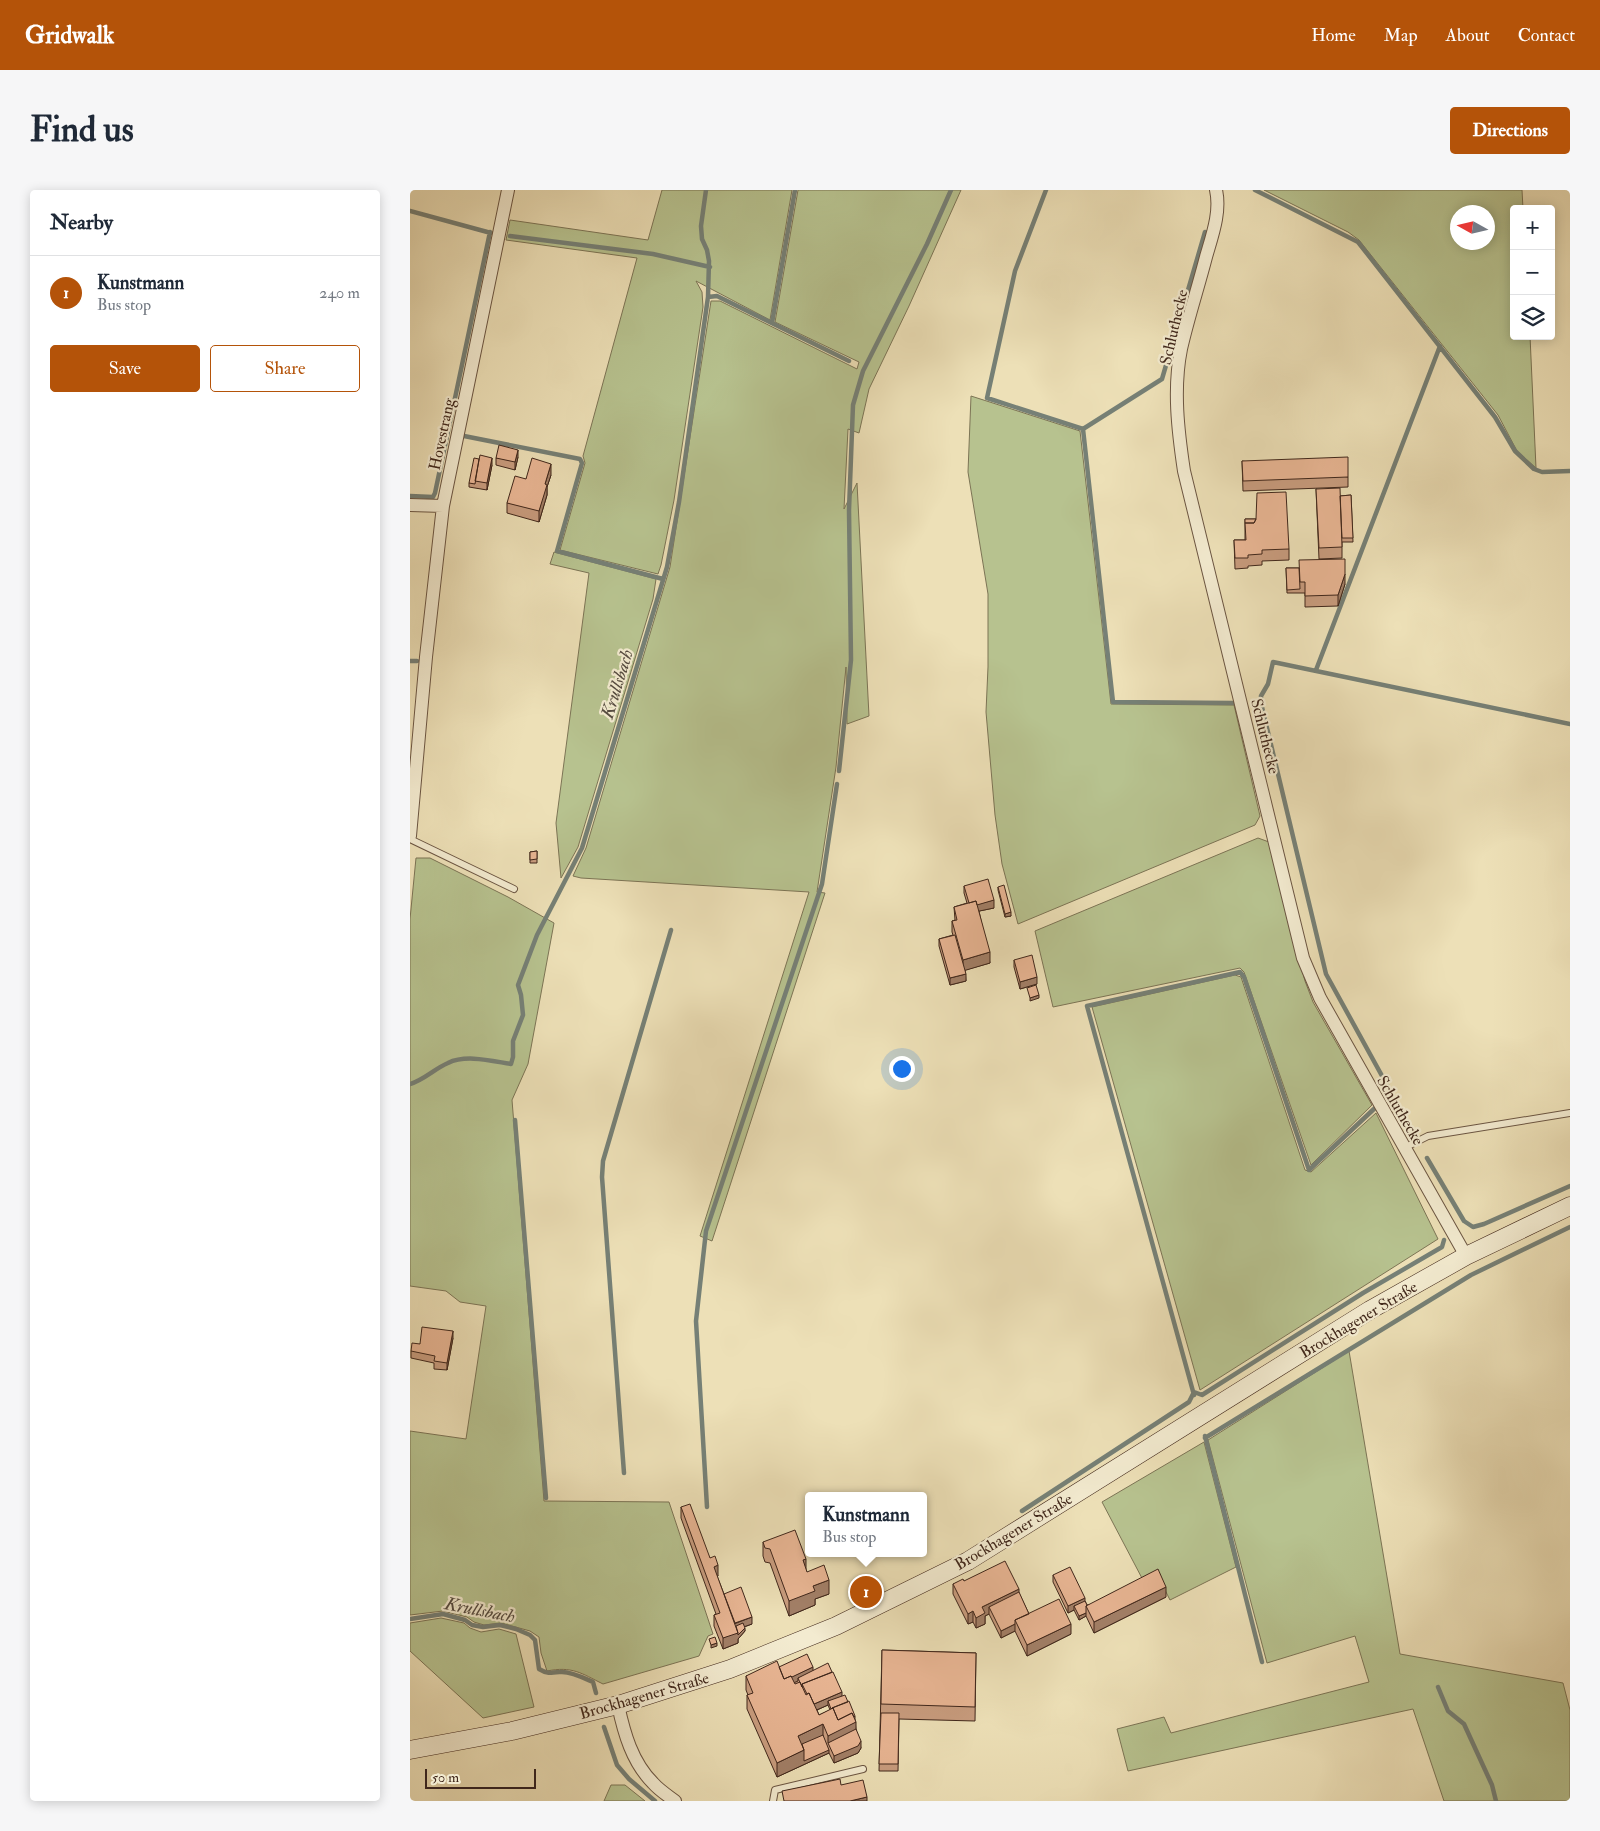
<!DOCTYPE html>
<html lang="en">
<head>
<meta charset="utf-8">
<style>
  body { margin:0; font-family:"IM FELL Double Pica",serif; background:#f6f6f7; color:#1f2937 }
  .controls { position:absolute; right:15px; top:15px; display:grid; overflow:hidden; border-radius:5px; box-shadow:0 2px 12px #0003 }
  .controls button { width:45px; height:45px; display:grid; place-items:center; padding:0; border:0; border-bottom:1px solid #e0e1e3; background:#fff; color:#1f2937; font:25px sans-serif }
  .compass { position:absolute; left:1040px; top:15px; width:45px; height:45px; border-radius:50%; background:#fff; box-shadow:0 2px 12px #0003; rotate:278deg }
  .scale { position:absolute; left:15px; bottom:12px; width:111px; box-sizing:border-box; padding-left:5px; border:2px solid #40271b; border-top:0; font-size:14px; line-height:18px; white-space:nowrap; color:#40271b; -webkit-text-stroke:4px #f3ebd0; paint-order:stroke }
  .you { position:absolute; left:491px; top:878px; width:18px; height:18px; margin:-12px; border:4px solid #fff; border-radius:50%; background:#1a73e8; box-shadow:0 0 0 8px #1a73e833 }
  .badge { display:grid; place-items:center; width:32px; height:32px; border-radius:50%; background:#b45309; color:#fff; font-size:16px; font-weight:700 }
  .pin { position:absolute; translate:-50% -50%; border:2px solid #fff; box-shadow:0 1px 5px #0006 }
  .popup { position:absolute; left:395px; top:1302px; width:122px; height:65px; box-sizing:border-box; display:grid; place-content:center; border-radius:5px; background:#fff; filter:drop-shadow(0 1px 4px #0005); font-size:16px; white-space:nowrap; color:#747a83 }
  .popup b { font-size:19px; color:#1f2937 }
  .popup::after { content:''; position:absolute; left:50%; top:100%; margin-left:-10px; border:10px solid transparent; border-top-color:#fff }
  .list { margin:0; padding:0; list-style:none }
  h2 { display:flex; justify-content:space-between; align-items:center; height:65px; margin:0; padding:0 20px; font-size:21px }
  h2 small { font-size:16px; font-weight:400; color:#747a83 }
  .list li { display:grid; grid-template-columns:32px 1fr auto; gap:15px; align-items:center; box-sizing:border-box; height:75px; padding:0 20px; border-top:1px solid #e0e1e3 }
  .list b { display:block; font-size:19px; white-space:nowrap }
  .list p { margin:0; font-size:16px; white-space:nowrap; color:#747a83 }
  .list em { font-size:16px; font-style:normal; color:#747a83 }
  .actions { display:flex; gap:10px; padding:15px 20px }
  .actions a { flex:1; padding:11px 0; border:1px solid #b45309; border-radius:5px; text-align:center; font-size:18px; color:#b45309 }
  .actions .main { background:#b45309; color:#fff }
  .icon { flex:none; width:28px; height:28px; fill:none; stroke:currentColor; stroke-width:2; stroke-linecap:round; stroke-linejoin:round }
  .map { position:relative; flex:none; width:1160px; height:1611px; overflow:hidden; border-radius:5px }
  header { display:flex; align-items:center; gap:30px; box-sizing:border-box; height:70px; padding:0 25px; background:#b45309; color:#fff }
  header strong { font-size:24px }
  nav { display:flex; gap:28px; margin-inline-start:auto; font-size:18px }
  .intro { display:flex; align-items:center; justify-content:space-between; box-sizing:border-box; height:120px; padding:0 30px }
  h1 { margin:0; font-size:35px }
  .button { padding:12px 22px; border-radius:5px; background:#b45309; color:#fff; font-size:18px; font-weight:700 }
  main { display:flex; gap:30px; padding:0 30px }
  aside { flex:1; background:#fff; border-radius:5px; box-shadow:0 2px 12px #0003 }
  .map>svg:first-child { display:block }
  .green { fill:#b7c28f; stroke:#7c7455; fill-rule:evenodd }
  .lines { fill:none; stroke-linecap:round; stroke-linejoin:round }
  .stream { stroke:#768076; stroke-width:4.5 }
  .lane-casing { stroke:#6b5542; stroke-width:8 }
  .street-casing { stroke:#6b5542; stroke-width:14 }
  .secondary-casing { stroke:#40271b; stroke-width:19 }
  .lane { stroke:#f3ebd0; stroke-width:6 }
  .street { stroke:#f3ebd0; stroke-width:12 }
  .secondary { stroke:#f3ebd0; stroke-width:18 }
  .wall { fill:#c89c7e; stroke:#40271b; fill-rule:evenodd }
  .shaded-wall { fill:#a27f67; stroke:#40271b }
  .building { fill:#e8b593; stroke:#40271b }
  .labels { text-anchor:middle; stroke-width:4.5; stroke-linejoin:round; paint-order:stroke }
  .street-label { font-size:16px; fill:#40271b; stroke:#f3ebd0 }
  .water-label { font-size:18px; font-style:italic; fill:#564c41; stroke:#f3ebd0 }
</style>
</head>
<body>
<header>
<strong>Gridwalk</strong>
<nav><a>Home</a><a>Map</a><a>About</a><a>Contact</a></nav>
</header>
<div class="intro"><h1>Find us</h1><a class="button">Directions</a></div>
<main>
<aside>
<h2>Nearby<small></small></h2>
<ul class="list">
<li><span class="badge">1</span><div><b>Kunstmann</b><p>Bus stop</p></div><em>240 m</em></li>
</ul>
<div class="actions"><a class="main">Save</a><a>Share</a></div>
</aside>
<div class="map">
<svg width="1160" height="1611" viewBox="0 0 1160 1611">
  <rect width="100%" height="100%" fill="#ede0b7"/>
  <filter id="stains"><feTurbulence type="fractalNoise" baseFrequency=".004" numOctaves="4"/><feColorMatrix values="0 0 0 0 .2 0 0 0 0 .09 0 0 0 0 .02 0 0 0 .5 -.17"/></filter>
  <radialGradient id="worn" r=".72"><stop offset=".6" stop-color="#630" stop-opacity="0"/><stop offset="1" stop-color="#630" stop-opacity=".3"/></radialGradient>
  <!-- green -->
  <path class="green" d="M 252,0 L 382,0 L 360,130 L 286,91 L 292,102 L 293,117 L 264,310 L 251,375 L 248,384 L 150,360 L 175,273 L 173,266 L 227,68 L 96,50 L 100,30 L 238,50 Z
    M 388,0 L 551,0 L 499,116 L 459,199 L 449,243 L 438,239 L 434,319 L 447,293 L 459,526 L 437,534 L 436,477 L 426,577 L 407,702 L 415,703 L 302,1051 L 290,1046 L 399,702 L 171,688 L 163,686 L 176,658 L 260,377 L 301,111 L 310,111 L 447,179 L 449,172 L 365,132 Z
    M 854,0 L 1112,0 L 1113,19 L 1104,19 L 1104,146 L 1120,146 L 1126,278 L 1107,261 L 1088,225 L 949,50 L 938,42 ZM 1048,22 L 1078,22 L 1078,52 L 1048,52 Z
    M 561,206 L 670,241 L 701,514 L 824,515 L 850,626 L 845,635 L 608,734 L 592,674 L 585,625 L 576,522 L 578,477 L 578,404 L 558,282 Z
    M 144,362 L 246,389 L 243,409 L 168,657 L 151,688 L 146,633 L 179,383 L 140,374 Z
    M 848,648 L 859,652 L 895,791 L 903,812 L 962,915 L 901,975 L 834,782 L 830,778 L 643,817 L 625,741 Z
    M 6,668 L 20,668 L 98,707 L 144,733 L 118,874 L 102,910 L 134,1311 L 259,1312 L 303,1444 L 298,1446 L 289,1466 L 193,1494 C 171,1483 162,1476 137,1481 L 131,1463 L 129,1447 L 120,1441 L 91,1433 L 74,1435 L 64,1432 L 57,1427 L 33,1421 L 0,1425 L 0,1241 L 56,1249 L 76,1116 L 50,1112 L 36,1101 L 0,1096 L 0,729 Z
    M 825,785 L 831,787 L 895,980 L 901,982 L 966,923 L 1028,1049 L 790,1200 L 682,817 Z
    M 939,1161 L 990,1464 L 1153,1493 L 1160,1520 L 1160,1611 L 1034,1611 L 1003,1519 L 718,1581 L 707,1539 L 754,1527 L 761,1543 L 959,1492 L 945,1446 L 857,1473 L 798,1250 Z
    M 794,1252 L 826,1377 L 760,1410 L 748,1386 L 734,1392 L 692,1312 Z
    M 31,1428 L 54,1433 L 60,1438 L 71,1442 L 89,1439 L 106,1444 L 124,1517 L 73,1528 L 0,1461 L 0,1433 Z
    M 201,1595 L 215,1595 L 235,1611 L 194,1611 Z"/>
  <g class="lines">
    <!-- stream -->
    <path class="stream" d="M 636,0 L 605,81 L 577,208 L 673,239
      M 845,0 L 948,52 L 1085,227 L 1105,261 L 1124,279 L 1132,282 L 1160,281
      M 0,21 L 81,43
      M 100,46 L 243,64 L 300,77
      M 298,107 L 307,106 L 439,171
      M 362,133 L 385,0
      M 673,239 L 703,512 L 823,513
      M 673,239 L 752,189 L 795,42
      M 54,246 L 170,269 L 172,273 L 147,361 L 253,389
      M 0,306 L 23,307 L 25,303 L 80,42
      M 0,471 L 7,471
      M 906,480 L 1030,156
      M 429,581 L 441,470 L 439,320 L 443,215 L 453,181 L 517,54 L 541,0
      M 0,894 C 14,890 24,879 38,873 C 56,864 82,871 101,874 L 103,867 L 103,851 L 113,825 L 111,805 L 108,795 L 127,745 L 172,658 L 257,377 L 269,312 L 298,107 L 299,71 L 297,60 L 292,49 L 291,36 L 296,0
      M 105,930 L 136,1308
      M 999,935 L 916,784 L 851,513 L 851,506 L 858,494 L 863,472 L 1160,534
      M 1017,968 L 1054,1031 L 1063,1037 L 1074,1034 L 1160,996
      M 784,1205 L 677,816 L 830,782 L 834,787 L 899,980 L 965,918
      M 795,1246 L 852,1472
      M 795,1248 L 1061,1085 L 1160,1037
      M 214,1283 L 192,987 L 193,971 L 261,740
      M 297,1317 L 286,1131 L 296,1041 L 412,694 L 427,594
      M 612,1321 L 779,1212 L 784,1202 L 792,1205 L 953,1103 L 1032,1057 L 1034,1050
      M 0,1429 L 33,1424 L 55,1430 L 62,1435 L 73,1437 L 90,1435 L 106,1439 L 120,1445 L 125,1450 L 129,1479 C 141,1486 141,1481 152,1482 C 162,1482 174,1488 183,1492 L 186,1503
      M 1028,1497 L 1038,1521 L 1054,1534 L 1082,1595 L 1086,1611
      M 194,1537 L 207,1575 L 219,1589 L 245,1611"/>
    <!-- lane casing -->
    <g class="lane-casing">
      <path id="lane" d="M 0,649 L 104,699
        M 994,958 L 1018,946 L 1160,923
        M 363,1611 L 365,1600 L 453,1579"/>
    </g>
    <!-- street casing -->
    <g class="street-casing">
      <path id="street" d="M 806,0 C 811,22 802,46 796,67 C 788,98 778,128 771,159 C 763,199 768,241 774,281 L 893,768 L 910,808 L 1056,1066
        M 0,315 L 33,316
        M 0,646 L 16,467 L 33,316 L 98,0
        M 208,1515 C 214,1543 222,1572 243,1593 C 249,1600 257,1605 265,1611"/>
    </g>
    <!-- secondary casing -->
    <g class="secondary-casing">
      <path id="secondary" d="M 0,1560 L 102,1541 L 208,1515 L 320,1479 L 426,1436 L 558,1371 L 960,1120 L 1056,1066 L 1160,1016"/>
    </g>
    <!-- lane -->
    <use href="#lane" class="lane"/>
    <!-- street -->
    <use href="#street" class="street"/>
    <!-- secondary -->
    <use href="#secondary" class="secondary"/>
  </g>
  <!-- wall -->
  <path class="wall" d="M 108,267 L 105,280 L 86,275 L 86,268 Z
    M 832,271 L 938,287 L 938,297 L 833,301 Z
    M 82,275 L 77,300 L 59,297 L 59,293 Z
    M 141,285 L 137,297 L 137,305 L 129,332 L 97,323 L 97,313 L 116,289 Z
    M 906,299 L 930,306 L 941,305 L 943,352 L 932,352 L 932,368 L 909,369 Z
    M 835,329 L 846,329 L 879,359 L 879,370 L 852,371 L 852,375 L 838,376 L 838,378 L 825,379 L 824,350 L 835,350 Z
    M 876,378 L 889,378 L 935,394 L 928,416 L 895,417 L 895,403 L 877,403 Z
    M 127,661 L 127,673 L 120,673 L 120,662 Z
    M 554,696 L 584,718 L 569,721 L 580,773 L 555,780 L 556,791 L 540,795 L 529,756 L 529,749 L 543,745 L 542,742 L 542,731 L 545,730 L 544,717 L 557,713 L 554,703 Z
    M 588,697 L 601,726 L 595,727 L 588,700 Z
    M 604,770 L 627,794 L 610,799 L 604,777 Z
    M 43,1148 L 37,1180 L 24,1179 L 24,1173 L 1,1168 L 1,1161 L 10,1154 Z
    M 271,1317 L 300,1368 L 308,1386 L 307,1386 L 314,1404 L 342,1434 L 334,1437 L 335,1441 L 328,1449 L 328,1453 L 313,1459 L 304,1436 L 304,1425 L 306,1424 L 271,1328 Z
    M 353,1352 L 396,1380 L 397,1382 L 419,1404 L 405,1409 L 405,1415 L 379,1426 L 360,1373 L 355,1372 L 353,1366 Z
    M 643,1385 L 675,1411 L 677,1415 L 756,1407 L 684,1443 L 676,1426 L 669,1430 L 664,1420 L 658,1423 L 643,1392 Z
    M 554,1391 L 609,1403 L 619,1424 L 661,1444 L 617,1466 L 605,1441 L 591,1448 L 579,1424 L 575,1426 L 575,1434 L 566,1438 L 563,1432 L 558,1434 L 543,1404 L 543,1394 Z
    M 472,1460 L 566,1463 L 565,1531 L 489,1529 L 488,1581 L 469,1581 Z
    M 369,1477 L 403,1480 L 432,1506 L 445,1530 L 446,1540 L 451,1558 L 448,1563 L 424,1573 L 419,1563 L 367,1587 L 337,1519 L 337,1505 L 338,1505 L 336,1500 L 336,1486 ZM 418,1515 L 420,1520 L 409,1525 L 407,1520 Z"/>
  <!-- shaded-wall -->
  <path class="shaded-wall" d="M 108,260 L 108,267 L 105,280 L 105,272 Z
    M 82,268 L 82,275 L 77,300 L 77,293 Z
    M 141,274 L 141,285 L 137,297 L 137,305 L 129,332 L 129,321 L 135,294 Z
    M 935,384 L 935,394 L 928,416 L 928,405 Z
    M 584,710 L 584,718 L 560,723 L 560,716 Z
    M 601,722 L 601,726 L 595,727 L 595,724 Z
    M 580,762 L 580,773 L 553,781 L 553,770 Z
    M 556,784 L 556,791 L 540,795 L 540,788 Z
    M 627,787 L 627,794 L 610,799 L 610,792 Z
    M 629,805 L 629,808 L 620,811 L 620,808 Z
    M 43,1141 L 43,1148 L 37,1180 L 37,1173 Z
    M 396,1369 L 396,1383 L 393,1370 Z
    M 308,1375 L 308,1386 L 304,1387 L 304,1377 Z
    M 419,1390 L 419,1404 L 405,1409 L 405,1415 L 379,1426 L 379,1411 L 403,1396 Z
    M 756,1397 L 756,1407 L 684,1443 L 684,1432 Z
    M 609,1399 L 609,1410 L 579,1417 L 579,1424 L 575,1426 L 575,1434 L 566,1438 L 566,1428 L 572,1417 Z
    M 675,1408 L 675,1415 L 664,1416 L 664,1420 L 658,1423 L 658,1416 Z
    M 563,1421 L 563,1432 L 558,1434 L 558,1424 Z
    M 676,1423 L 676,1426 L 669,1430 L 669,1426 Z
    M 342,1427 L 342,1434 L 325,1440 L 324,1434 Z
    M 605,1434 L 605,1441 L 591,1448 L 591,1441 Z
    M 661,1434 L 661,1444 L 617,1466 L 617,1455 Z
    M 335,1438 L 335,1441 L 328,1449 L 328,1453 L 313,1459 L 313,1448 Z
    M 307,1453 L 307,1456 L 301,1458 L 301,1455 Z
    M 403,1477 L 403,1484 L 388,1488 L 388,1491 L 372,1498 L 372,1491 Z
    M 432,1502 L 432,1509 L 418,1511 L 418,1515 L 402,1522 L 402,1515 Z
    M 445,1526 L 445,1533 L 446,1532 L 446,1546 L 418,1553 L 418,1546 L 428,1540 Z
    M 413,1534 L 413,1548 L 389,1559 L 388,1546 Z
    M 451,1551 L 451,1558 L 448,1563 L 424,1573 L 424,1566 Z
    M 394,1560 L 419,1560 L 419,1563 L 367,1587 L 367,1573 Z
    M 457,1607 L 457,1611 L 440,1611 Z"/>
  <!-- building -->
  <path class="building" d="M 89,255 L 108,260 L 105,272 L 86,268 Z
    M 70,265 L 82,268 L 77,293 L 65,291 Z
    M 938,267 L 938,287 L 833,291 L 832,271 Z
    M 64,268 L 69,269 L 65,294 L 59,293 Z
    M 122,268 L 141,274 L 135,294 L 137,295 L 129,321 L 97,313 L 105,286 L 116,289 Z
    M 930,298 L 932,357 L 909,358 L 906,299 Z
    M 876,302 L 879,359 L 852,360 L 852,364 L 838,365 L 838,368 L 825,368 L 824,350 L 836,350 L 835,333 L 844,333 L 846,329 L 847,303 Z
    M 941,305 L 943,348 L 932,348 L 930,306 Z
    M 835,329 L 846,329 L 844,333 L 835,333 Z
    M 935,369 L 935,384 L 928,405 L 895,406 L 895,392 L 890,392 L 889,370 Z
    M 876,378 L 889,378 L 890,399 L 877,400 Z
    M 127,661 L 127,669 L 120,670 L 120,662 Z
    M 578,689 L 584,710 L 567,715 L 566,711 L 559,713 L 554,696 Z
    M 594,695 L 601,722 L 595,724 L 588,697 Z
    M 566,711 L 580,762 L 553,770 L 542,731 L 547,730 L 544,717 Z
    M 545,745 L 556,784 L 540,788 L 529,749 Z
    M 622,765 L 627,787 L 610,792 L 604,770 Z
    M 626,795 L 629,805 L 620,808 L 617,798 Z
    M 12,1137 L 43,1141 L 37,1173 L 24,1171 L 25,1166 L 1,1161 L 2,1153 L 10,1154 Z
    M 280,1314 L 300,1368 L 305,1366 L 308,1375 L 304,1377 L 328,1443 L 313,1448 L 304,1425 L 310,1423 L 271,1317 Z
    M 385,1340 L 396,1369 L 393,1370 L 397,1382 L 414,1375 L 419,1390 L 403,1396 L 405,1401 L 379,1411 L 360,1359 L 355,1358 L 353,1352 Z
    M 595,1371 L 609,1399 L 572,1417 L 575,1423 L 566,1428 L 563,1421 L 558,1424 L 543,1394 L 553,1389 L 554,1391 Z
    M 660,1377 L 675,1408 L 658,1416 L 643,1385 Z
    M 748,1379 L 756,1397 L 684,1432 L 676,1416 Z
    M 331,1397 L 342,1427 L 325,1433 L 314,1404 Z
    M 609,1402 L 619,1424 L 605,1430 L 605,1434 L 591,1441 L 579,1417 Z
    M 649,1409 L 661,1434 L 617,1455 L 605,1430 Z
    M 675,1411 L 677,1415 L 676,1416 L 676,1423 L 669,1426 L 664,1416 Z
    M 333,1433 L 335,1438 L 328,1445 L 328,1443 L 326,1436 Z
    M 305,1447 L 307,1453 L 301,1455 L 299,1449 Z
    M 472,1460 L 566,1463 L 565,1517 L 471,1514 Z
    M 397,1464 L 403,1477 L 382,1487 L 381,1486 L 374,1489 L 369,1477 Z
    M 367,1471 L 374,1489 L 381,1486 L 385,1494 L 390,1492 L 396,1505 L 399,1503 L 409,1525 L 423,1518 L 428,1530 L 442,1523 L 446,1532 L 418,1546 L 413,1534 L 388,1546 L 394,1560 L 367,1573 L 337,1505 L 343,1503 L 336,1486 Z
    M 418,1473 L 422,1482 L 392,1494 L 392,1497 L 388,1488 Z
    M 423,1482 L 432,1502 L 404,1514 L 399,1503 L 397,1504 L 392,1494 Z
    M 435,1505 L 438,1512 L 422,1518 L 421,1519 L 418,1511 Z
    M 439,1511 L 445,1526 L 444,1527 L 442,1523 L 428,1530 L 423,1518 L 422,1519 L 422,1518 Z
    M 471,1523 L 489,1523 L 488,1574 L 469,1574 Z
    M 446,1539 L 451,1551 L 448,1556 L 424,1566 L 418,1553 Z
    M 413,1545 L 419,1560 L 394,1571 L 394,1560 L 392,1554 Z
    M 430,1589 L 431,1595 L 453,1590 L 457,1607 L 440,1611 L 374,1611 L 372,1601 Z"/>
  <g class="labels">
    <!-- street labels -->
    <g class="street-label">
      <text transform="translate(763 137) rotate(-77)" y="6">Schluthecke</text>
      <text transform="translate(31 244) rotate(-78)" y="6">Hovestrang</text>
      <text transform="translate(856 546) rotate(76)" y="6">Schluthecke</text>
      <text transform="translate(991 920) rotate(60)" y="6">Schluthecke</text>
      <text transform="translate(948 1129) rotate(-31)" y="6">Brockhagener Straße</text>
      <text transform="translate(603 1341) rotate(-31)" y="6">Brockhagener Straße</text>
      <text transform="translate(234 1505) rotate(-16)" y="6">Brockhagener Straße</text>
    </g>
    <!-- water labels -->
    <g class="water-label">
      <text transform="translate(207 494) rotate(-73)" y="6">Krullsbach</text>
      <text transform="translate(70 1420) rotate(11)" y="6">Krullsbach</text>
    </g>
  </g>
  <rect width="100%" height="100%" filter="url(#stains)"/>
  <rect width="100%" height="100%" fill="url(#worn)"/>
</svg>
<div class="controls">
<button>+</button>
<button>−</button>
<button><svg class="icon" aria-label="layers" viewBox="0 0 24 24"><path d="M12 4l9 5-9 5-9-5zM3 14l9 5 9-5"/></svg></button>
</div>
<svg class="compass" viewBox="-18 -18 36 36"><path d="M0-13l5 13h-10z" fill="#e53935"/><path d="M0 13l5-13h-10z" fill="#747a83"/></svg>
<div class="scale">50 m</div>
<div class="you"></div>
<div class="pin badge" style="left:456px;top:1402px">1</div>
<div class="popup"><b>Kunstmann</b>Bus stop</div>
</div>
</main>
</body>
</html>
